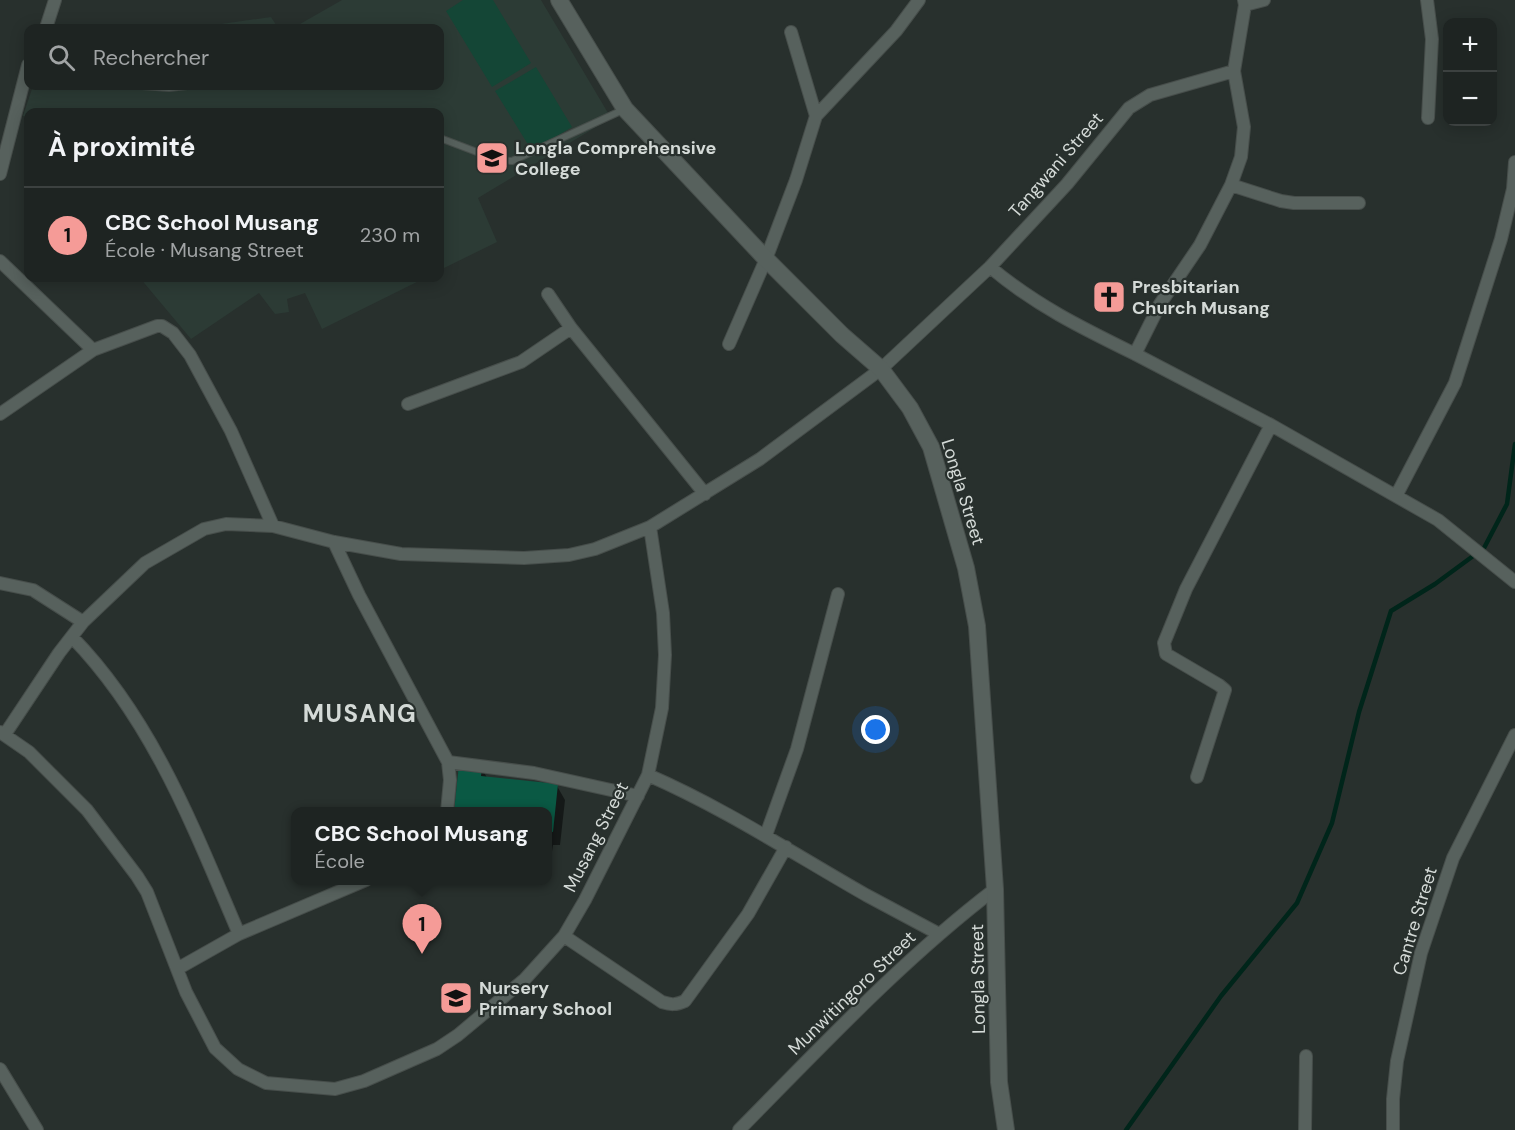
<!DOCTYPE html>
<html lang="fr">
<head>
<meta charset="utf-8">
<style>
  body { margin:0; font-family:"DM Sans",sans-serif; background:#262c2a; color:#f1f3f6 }
  .controls { position:absolute; right:18px; top:18px; display:grid; overflow:hidden; border-radius:12px; box-shadow:0 3px 15px #0003 }
  .controls button { width:54px; height:54px; display:grid; place-items:center; padding:0; border:0; border-bottom:2px solid #3c4140; background:#1e2422; color:#f1f3f6; font:30px sans-serif }
  .you { position:absolute; left:876px; top:730px; width:21px; height:21px; margin:-15px; border:4px solid #fff; border-radius:50%; background:#1a73e8; box-shadow:0 0 0 9px #1a73e833 }
  .badge { display:grid; place-items:center; width:39px; height:39px; border-radius:50%; background:#f59b97; color:#111; font-size:20px; font-weight:700 }
  .pin { position:absolute; translate:-50% -50px; filter:drop-shadow(0 2px 3px #0008) }
  .pin::after { content:''; position:absolute; top:32px; width:21px; height:18px; background:inherit; clip-path:polygon(0 0,100% 0,50% 100%) }
  .popup { position:absolute; left:291px; top:807px; width:261px; height:78px; box-sizing:border-box; display:grid; place-content:center; border-radius:12px; background:#1e2422; filter:drop-shadow(0 2px 4px #0005); font-size:20px; white-space:nowrap; color:#a1a4a5 }
  .popup b { font-size:22px; color:#f1f3f6 }
  .popup::after { content:''; position:absolute; left:50%; top:100%; margin-left:-12px; border:12px solid transparent; border-top-color:#1e2422 }
  .list { margin:0; padding:0; list-style:none }
  h2 { display:flex; justify-content:space-between; align-items:center; height:78px; margin:0; padding:0 24px; font-size:26px }
  h2 small { font-size:20px; font-weight:400; color:#a1a4a5 }
  .list li { display:grid; grid-template-columns:39px 1fr auto; gap:18px; align-items:center; box-sizing:border-box; height:96px; padding:0 24px; border-top:2px solid #3c4140 }
  .list b { display:block; font-size:22px; white-space:nowrap }
  .list p { margin:0; font-size:20px; white-space:nowrap; color:#a1a4a5 }
  .list em { font-size:20px; font-style:normal; color:#a1a4a5 }
  .icon { flex:none; width:33px; height:33px; fill:none; stroke:currentColor; stroke-width:2; stroke-linecap:round; stroke-linejoin:round }
  .map { position:relative; flex:none; width:1515px; height:1130px; overflow:hidden }
  .search { position:absolute; background:#1e2422; box-shadow:0 3px 15px #0003; left:24px; top:24px; width:420px; height:66px; display:flex; align-items:center; gap:15px; box-sizing:border-box; padding:0 21px; border-radius:12px; color:#a1a4a5; font-size:22px }
  .panel { position:absolute; background:#1e2422; box-shadow:0 3px 15px #0003; left:24px; top:108px; width:420px; height:174px; border-radius:12px }
  .map>svg:first-child { display:block }
  .built { fill:#2c3b35 }
  .green { fill:#144636 }
  .shadow { fill:#0007 }
  .lines { fill:none; stroke-linecap:round; stroke-linejoin:round }
  .stream { stroke:#00251a; stroke-width:4.5 }
  .building { fill:#0a5944 }
  .lane-casing { stroke:#474e4b; stroke-width:8 }
  .street-casing { stroke:#474e4b; stroke-width:14 }
  .secondary-casing { stroke:#474e4b; stroke-width:18 }
  .lane { stroke:#57615d; stroke-width:6 }
  .street { stroke:#57615d; stroke-width:12 }
  .secondary { stroke:#57615d; stroke-width:16 }
  .labels { text-anchor:middle; stroke-width:4.5; stroke-linejoin:round; paint-order:stroke }
  .poi-label { font-size:18px; font-weight:bold; fill:#d4dad7; stroke:#28302d; text-anchor:start }
  .street-label { font-size:18px; fill:#d4dad7; stroke:#28302d }
  .district-label { font-size:24px; font-weight:bold; letter-spacing:1.5px; fill:#d4dad7; stroke:#28302d }
</style>
</head>
<body>
<div class="map">
<svg width="1515" height="1130" viewBox="0 0 1515 1130">
  <rect width="100%" height="100%" fill="#28302d"/>
  <!-- built -->
  <path class="built" d="M 342,0 L 541,0 L 611,118 L 478,198 L 497,242 L 440,270 L 440,112 L 28,112 L 28,117 L 23,116 L 33,86 L 440,86 L 440,28 L 293,28 Z
    M 271,17 L 278,28 L 193,28 Z
    M 140,278 L 425,278 L 322,329 L 305,293 L 287,299 L 289,312 L 275,314 L 259,293 L 191,339 Z"/>
  <!-- green -->
  <path class="green" d="M 463,0 L 493,0 L 531,63 L 492,87 L 446,11 Z
    M 536,67 L 572,127 L 532,151 L 495,91 Z"/>
  <!-- shadow -->
  <path class="shadow" d="M 461,766 L 482,768 L 487,778 L 557,786 L 565,800 L 560,845 L 553,845 L 551,858 L 548,857 L 548,812 Z"/>
  <g class="lines">
    <!-- stream -->
    <path class="stream" d="M 1126,1130 L 1221,996 L 1297,903 L 1332,823 L 1359,712 L 1391,611 L 1435,584 L 1484,548 L 1507,504 L 1515,444"/>
  </g>
  <!-- building -->
  <path class="building" d="M 459,764 L 482,767 L 481,776 L 558,784 L 553,832 L 548,831 L 548,812 L 454,812 Z"/>
  <g class="lines">
    <!-- lane casing -->
    <g class="lane-casing">
      <path id="lane" d="M 142,86 L 169,88 L 187,86
        M 440,138 L 498,160 L 512,161 L 625,109"/>
    </g>
    <!-- street casing -->
    <g class="street-casing">
      <path id="street" d="M 1427,0 L 1432,39 L 1428,118
        M 1245,5 L 1264,0
        M 46,28 L 55,0
        M 791,32 L 816,116
        M 0,174 L 28,65
        M 1231,185 L 1281,201 L 1294,203 L 1359,203
        M 0,261 L 93,350
        M 990,267 C 1035,305 1082,328 1135,354 L 1160,304 L 1200,245 L 1231,185 L 1241,157 L 1244,127 L 1234,71
        M 548,294 L 571,328 L 705,494
        M 729,344 L 766,259 L 796,180 L 816,116 L 896,31 L 919,0
        M 1135,354 L 1271,425 L 1438,520 L 1515,582
        M 408,404 L 521,362 L 571,328
        M 0,414 L 93,350 L 157,326 L 162,326 L 173,333 L 190,355 L 231,431 L 273,526
        M 1396,496 L 1455,383 L 1501,239 L 1513,189 L 1515,162
        M 334,542 L 359,595 L 448,762 L 450,780 L 447,812
        M 0,583 L 33,590 L 83,622
        M 72,637 C 153,720 194,829 239,934
        M 0,732 L 29,752 L 87,810 L 137,876 L 147,892 L 186,992 L 215,1048 L 238,1069 L 266,1083 L 335,1089 L 364,1081 L 437,1049 L 458,1035 L 525,979 L 564,936 L 585,900 L 648,775 L 662,708 L 665,655 L 663,613 L 650,527
        M 5,734 L 59,653 L 83,622 L 145,563 L 204,529 L 226,524 L 273,526 L 334,542 L 401,554 L 524,558 L 569,555 L 595,549 L 650,527 L 760,459 L 881,369 L 990,267 L 1067,184 L 1129,108 L 1150,95 L 1234,71 L 1245,5 L 1244,0
        M 448,762 L 534,773 L 638,796
        M 648,775 C 724,808 794,854 866,895 C 890,908 915,921 939,934
        M 1197,777 L 1225,690 L 1219,685 L 1166,654 L 1164,643 L 1186,589 L 1271,425
        M 766,835 L 797,749 L 838,594
        M 564,936 L 662,1002 C 671,1005 676,1005 685,1001 L 748,914 L 786,847
        M 177,969 L 239,934 L 366,880
        M 0,1069 L 37,1130
        M 739,1130 C 821,1047 902,960 995,889
        M 1305,1130 L 1306,1056
        M 1393,1130 L 1393,1099 L 1397,1061 L 1421,953 L 1453,858 L 1515,735"/>
    </g>
    <!-- secondary casing -->
    <g class="secondary-casing">
      <path id="secondary" d="M 559,0 L 625,109 L 766,259 L 842,335 L 881,369 L 910,408 L 931,447 L 966,568 L 977,626 L 995,889 L 999,1082 L 1006,1130"/>
    </g>
    <!-- lane -->
    <use href="#lane" class="lane"/>
    <!-- street -->
    <use href="#street" class="street"/>
    <!-- secondary -->
    <use href="#secondary" class="secondary"/>
  </g>
  <!-- icons -->
  <defs>
    <g id="school-square" transform="scale(1.725)"><rect x="-9" y="-9" width="18" height="18" rx="4" fill="#f59b97" stroke="#28302d"/><path d="M0-5L7-2L0 1L-7-2ZM-4 1L0 2.5L4 1V4Q0 6-4 4Z" fill="#111"/></g>
    <g id="church-square" transform="scale(1.725)"><rect x="-9" y="-9" width="18" height="18" rx="4" fill="#f59b97" stroke="#28302d"/><path d="M-1.2-6h2.4v3.5h3.3v2.4h-3.3V6h-2.4V-.1h-3.3v-2.4h3.3Z" fill="#111"/></g>
  </defs>
  <g fill-rule="evenodd">
    <use href="#school-square" x="492" y="158"/>
    <use href="#church-square" x="1109" y="297"/>
    <use href="#school-square" x="456" y="998"/>
  </g>
  <g class="labels">
    <!-- poi labels -->
    <g class="poi-label">
      <text x="515" y="154">Longla Comprehensive<tspan x="515" dy="21">College</tspan></text>
      <text x="1132" y="293">Presbitarian<tspan x="1132" dy="21">Church Musang</tspan></text>
      <text x="479" y="994">Nursery<tspan x="479" dy="21">Primary School</tspan></text>
    </g>
    <!-- street labels -->
    <g class="street-label">
      <text transform="translate(1056 165) rotate(-49)" y="6">Tangwani Street</text>
      <text transform="translate(963 492) rotate(73)" y="6">Longla Street</text>
      <text transform="translate(596 837) rotate(-63)" y="6">Musang Street</text>
      <text transform="translate(1415 921) rotate(-73)" y="6">Cantre Street</text>
      <text transform="translate(978 979) rotate(-91)" y="6">Longla Street</text>
      <text transform="translate(852 993) rotate(-44)" y="6">Munwitingoro Street</text>
    </g>
    <!-- district labels -->
    <g class="district-label">
      <text x="360" y="722">MUSANG</text>
    </g>
  </g>
</svg>
<div class="controls">
<button>+</button>
<button>−</button>
</div>
<div class="you"></div>
<div class="pin badge" style="left:422px;top:954px">1</div>
<div class="popup"><b>CBC School Musang</b>École</div>
<div class="search"><svg class="icon" aria-label="search" viewBox="0 0 24 24"><circle cx="10" cy="10" r="6"/><path d="M15 15l6 6"/></svg>Rechercher</div>
<section class="panel">
<h2>À proximité<small></small></h2>
<ul class="list">
<li><span class="badge">1</span><div><b>CBC School Musang</b><p>École · Musang Street</p></div><em>230 m</em></li>
</ul>
</section>
</div>
</body>
</html>
